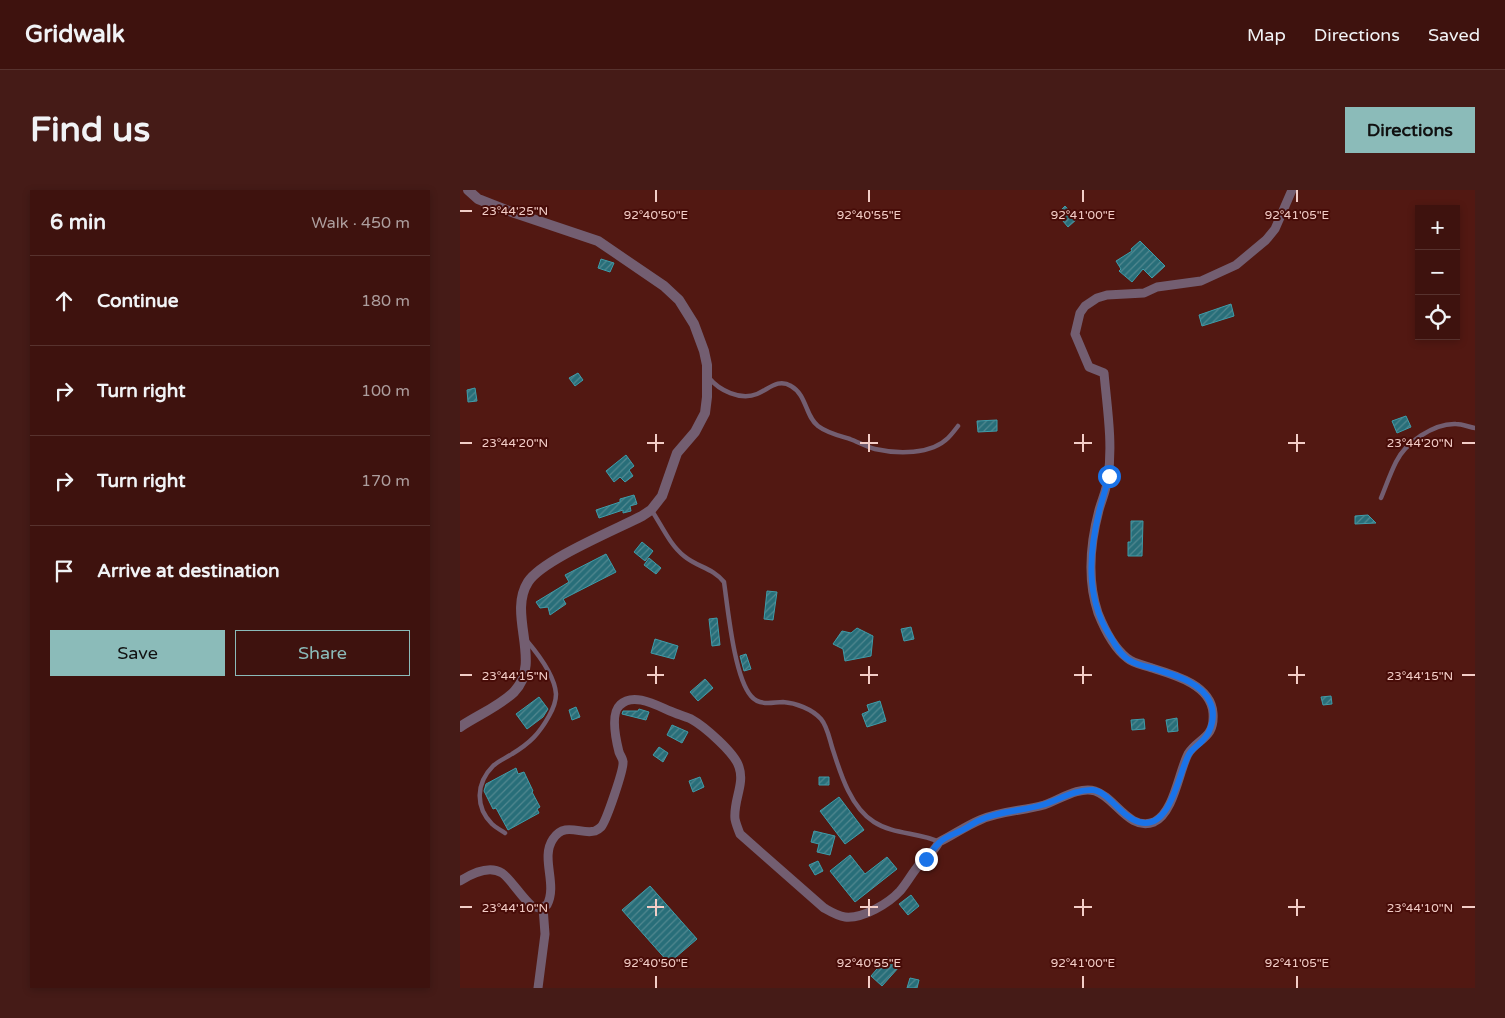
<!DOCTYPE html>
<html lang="en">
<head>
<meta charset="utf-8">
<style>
  body { margin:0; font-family:"Varela Round",sans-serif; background:#451b17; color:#f1f3f6 }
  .controls { position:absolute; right:15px; top:15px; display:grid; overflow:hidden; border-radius:0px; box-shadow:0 2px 8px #0003 }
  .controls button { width:45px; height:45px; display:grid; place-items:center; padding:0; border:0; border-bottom:1px solid #57322e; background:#3e120e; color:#f1f3f6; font:25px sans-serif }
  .stop { position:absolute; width:15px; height:15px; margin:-11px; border:4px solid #1a73e8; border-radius:50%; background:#fff }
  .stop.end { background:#1a73e8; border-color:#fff; box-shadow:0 1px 5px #0008 }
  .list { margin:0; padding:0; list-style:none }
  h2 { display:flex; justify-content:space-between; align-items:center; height:65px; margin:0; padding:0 20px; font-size:21px }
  h2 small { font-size:16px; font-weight:400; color:#ad9e9e }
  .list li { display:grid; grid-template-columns:32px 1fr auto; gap:15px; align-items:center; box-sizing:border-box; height:90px; padding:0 20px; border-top:1px solid #57322e }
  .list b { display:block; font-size:19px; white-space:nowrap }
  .list em { font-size:16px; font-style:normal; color:#ad9e9e }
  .actions { display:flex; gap:10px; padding:15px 20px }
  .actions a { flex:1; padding:11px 0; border:1px solid #8bbbb9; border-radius:0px; text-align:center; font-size:18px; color:#8bbbb9 }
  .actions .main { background:#8bbbb9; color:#111 }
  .icon { flex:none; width:28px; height:28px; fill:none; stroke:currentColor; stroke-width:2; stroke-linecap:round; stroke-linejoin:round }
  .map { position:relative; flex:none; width:1015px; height:798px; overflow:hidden; border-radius:0px }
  header { display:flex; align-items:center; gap:30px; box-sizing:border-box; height:70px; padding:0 25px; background:#3e120e; border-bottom:1px solid #57322e }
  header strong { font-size:24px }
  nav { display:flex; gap:28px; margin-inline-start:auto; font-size:18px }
  .intro { display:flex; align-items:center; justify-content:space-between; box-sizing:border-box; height:120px; padding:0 30px }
  h1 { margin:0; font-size:35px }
  .button { padding:12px 22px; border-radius:0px; background:#8bbbb9; color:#111; font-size:18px; font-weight:700 }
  main { display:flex; gap:30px; padding:0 30px }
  aside { flex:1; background:#3e120e; border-radius:0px; box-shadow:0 2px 8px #0003 }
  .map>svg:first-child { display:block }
  .building { fill:url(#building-hatch); stroke:#3f9ca9 }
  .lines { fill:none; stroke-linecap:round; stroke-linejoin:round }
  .service { stroke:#735e71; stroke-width:4.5 }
  .minor { stroke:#735e71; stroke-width:9 }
  .tertiary { stroke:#735e71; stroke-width:10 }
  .route { stroke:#1a73e8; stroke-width:6 }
  .ticks { fill:none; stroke:#f3cdc7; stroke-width:2 }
  .ticks-label { font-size:12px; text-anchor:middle; fill:#f3cdc7; stroke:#470c08; stroke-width:4; stroke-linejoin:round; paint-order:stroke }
</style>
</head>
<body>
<header>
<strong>Gridwalk</strong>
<nav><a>Map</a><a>Directions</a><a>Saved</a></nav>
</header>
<div class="intro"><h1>Find us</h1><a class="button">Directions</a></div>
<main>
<aside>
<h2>6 min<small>Walk · 450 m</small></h2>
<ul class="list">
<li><svg class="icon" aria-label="ahead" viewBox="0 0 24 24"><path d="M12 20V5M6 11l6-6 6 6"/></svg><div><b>Continue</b></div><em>180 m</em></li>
<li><svg class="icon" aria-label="right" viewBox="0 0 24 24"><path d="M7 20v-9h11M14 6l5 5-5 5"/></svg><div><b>Turn right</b></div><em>100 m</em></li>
<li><svg class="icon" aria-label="right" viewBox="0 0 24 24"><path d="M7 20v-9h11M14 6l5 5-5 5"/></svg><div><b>Turn right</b></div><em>170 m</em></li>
<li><svg class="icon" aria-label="arrive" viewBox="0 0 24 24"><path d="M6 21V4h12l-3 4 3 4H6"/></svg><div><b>Arrive at destination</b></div></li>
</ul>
<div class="actions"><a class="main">Save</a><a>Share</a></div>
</aside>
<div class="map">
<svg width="1015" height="798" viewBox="0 0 1015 798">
  <defs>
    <pattern id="building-hatch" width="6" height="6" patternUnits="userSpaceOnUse" patternTransform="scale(1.25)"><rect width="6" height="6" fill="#286e79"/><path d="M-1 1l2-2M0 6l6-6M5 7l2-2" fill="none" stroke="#528890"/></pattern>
  </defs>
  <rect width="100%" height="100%" fill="#521812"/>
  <!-- building -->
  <path class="building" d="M 605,16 L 617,29 L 608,37 L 597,24 Z
    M 680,51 L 705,76 L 692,88 L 683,79 L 672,92 L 659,81 L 661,79 L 656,71 L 672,61 L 671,59 Z
    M 141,69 L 154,73 L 150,82 L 138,78 Z
    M 771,114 L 774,126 L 742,136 L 739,125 Z
    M 118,183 L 123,190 L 115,196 L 109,188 Z
    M 15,198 L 17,211 L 8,212 L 7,200 Z
    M 946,226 L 951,237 L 937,243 L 932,231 Z
    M 537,230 L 537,241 L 518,242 L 517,231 Z
    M 166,265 L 174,276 L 169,280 L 173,286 L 165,292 L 160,287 L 154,292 L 146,281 Z
    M 174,305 L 177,314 L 170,316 L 171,321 L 163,323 L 163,320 L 139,328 L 136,320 L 160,312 L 160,309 Z
    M 908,325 L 916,333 L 895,334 L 895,326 Z
    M 671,331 L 683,331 L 682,366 L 668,366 L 668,352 L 671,352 Z
    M 182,352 L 193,361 L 185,371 L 174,362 Z
    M 146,364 L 156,382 L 103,409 L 106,414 L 90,425 L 88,417 L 80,418 L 76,412 L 109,392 L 105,385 Z
    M 189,368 L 201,378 L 196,384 L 184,375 Z
    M 307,401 L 317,402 L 313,430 L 304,429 Z
    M 257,428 L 260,455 L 252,456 L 249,429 Z
    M 451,437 L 454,449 L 444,451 L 441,439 Z
    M 397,438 L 413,446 L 411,466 L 385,471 L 383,459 L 373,454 L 382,441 L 391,443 Z
    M 195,449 L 218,456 L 214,469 L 191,463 Z
    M 286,464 L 291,479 L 284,481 L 280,466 Z
    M 245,489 L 253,498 L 238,511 L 230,502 Z
    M 871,506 L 872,514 L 863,515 L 861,507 Z
    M 79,507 L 88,519 L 83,527 L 67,539 L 56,524 Z
    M 420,511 L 426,531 L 407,537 L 402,524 L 409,521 L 407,515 Z
    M 116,517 L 120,527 L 112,530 L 109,520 Z
    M 179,519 L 189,522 L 186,530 L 162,524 L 163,521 L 178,521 Z
    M 717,528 L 718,541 L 708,542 L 706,530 Z
    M 684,529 L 685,539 L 672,540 L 671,530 Z
    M 212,535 L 228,542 L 222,553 L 207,545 Z
    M 199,557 L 208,563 L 203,572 L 193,565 Z
    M 56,578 L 58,584 L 64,582 L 73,601 L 72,602 L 80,617 L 77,619 L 79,623 L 48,640 L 36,618 L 33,619 L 24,601 L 26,594 Z
    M 240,587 L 244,597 L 233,602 L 229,591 Z
    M 359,587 L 369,587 L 369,595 L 359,595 Z
    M 379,607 L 404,640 L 385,654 L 360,621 Z
    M 354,641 L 375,646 L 370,665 L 357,662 L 359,654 L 351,652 Z
    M 390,665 L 405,684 L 427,667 L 437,679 L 395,712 L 370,681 Z
    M 358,671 L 363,681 L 355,685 L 349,675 Z
    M 190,696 L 237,749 L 209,773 L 162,720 Z
    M 451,705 L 459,716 L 448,725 L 439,714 Z
    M 427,767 L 439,777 L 422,796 L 411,786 Z
    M 450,788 L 459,790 L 457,798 L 447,798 Z"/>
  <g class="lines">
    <!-- service -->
    <path class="service" d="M 249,188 C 259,200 280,211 297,204 C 309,199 318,188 331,196 C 347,205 345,226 358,236 C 367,243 380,246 390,249 C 398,252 407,257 415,259 C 437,264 471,265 488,248 C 492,244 495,240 498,236
      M 921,308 C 926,296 930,284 936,272 C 945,253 974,233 996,234 C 1002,234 1009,237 1015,238
      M 192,321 C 202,336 210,355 224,366 C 237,377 253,378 264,392 C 268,419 274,486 291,506 C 295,511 302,513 308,513 C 313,513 318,512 323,512 C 336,513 352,519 361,529 C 367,536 369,547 372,557 C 380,582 390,617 414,632 C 434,645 459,642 479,652
      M 45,643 C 41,640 36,638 32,634 C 15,617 16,593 33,576 C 38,571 46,568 52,564 C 70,553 79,544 89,526 C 93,519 96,512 96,504 C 95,487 78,464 67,451"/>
    <!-- minor -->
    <path class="minor" d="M 0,691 C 11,684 29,675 42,683 C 50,688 62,708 72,716 L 79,718 L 87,715 C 98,694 80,668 93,649 C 105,631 121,645 135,641 C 137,640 140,638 141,637 C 146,632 164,579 163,572 C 163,569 160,565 159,562 C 156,550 150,524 160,515 C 173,502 196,515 210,521 C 217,524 224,526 231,529 C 244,536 275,563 279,577 C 285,594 273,611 275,629 C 276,634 278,639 280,644 L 364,718 C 371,722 377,726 385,727 C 403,729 429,713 440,701 C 447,693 452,683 459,675 C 466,668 474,662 479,652 C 493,645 506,636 520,630 C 540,621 563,621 584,615 C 599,610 619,596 635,601 C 655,607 669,642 694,632 C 714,623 719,581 728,564 C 738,548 755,549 753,523 C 751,495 715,485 692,478 C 684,475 674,474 667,468 C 654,458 644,438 638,423 C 627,390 630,354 639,320 C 642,309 647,299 648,287 C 653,253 647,217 644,183 L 629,177 L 615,144 L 620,123 L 625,116 L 637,108 L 647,105 L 684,103 L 697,97 L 741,91 L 776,75 L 806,50 L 815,39 L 832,0
      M 78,798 L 85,744 L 83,717"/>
    <!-- tertiary -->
    <path class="tertiary" d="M 0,537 C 18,525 38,517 54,502 C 83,472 47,425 68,392 C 82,370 155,340 182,326 L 191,320 L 202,306 L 217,263 L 235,242 L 245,223 L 247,207 L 247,175 L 244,161 L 234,134 L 219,110 L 204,96 L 138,51 L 46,20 L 18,9 L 8,0"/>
  </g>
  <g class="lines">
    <!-- route -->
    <path class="route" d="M 466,669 C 470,664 476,655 480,652 C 485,647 494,644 500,641 C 507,638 513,633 520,630 C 539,621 562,621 582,615 C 599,610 615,599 633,600 C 649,602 661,627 679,632 C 710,641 718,586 728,566 C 731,559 738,556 743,550 C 752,541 756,524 750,512 C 742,494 718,486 701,481 C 691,477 678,476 669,470 C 659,464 654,452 648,443 C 626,406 629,363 639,322 C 642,310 646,298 649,286"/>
  </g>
  <!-- ticks -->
  <path class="ticks" d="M 196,0 L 196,12M 409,0 L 409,12M 623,0 L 623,12M 837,0 L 837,12M 0,21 L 12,21M 196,244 L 196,262M 409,244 L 409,262M 623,244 L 623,262M 837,244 L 837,262M 0,253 L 12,253M 187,253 L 204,253M 400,253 L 418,253M 614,253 L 632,253M 828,253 L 845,253M 1002,253 L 1015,253M 196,476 L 196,494M 409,476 L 409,494M 623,476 L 623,494M 837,476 L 837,494M 0,485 L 12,485M 187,485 L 204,485M 400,485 L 418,485M 614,485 L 632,485M 828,485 L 845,485M 1002,485 L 1015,485M 196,709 L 196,726M 409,709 L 409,726M 623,709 L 623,726M 837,709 L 837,726M 0,717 L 12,717M 187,717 L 204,717M 400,717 L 418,717M 614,717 L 632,717M 828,717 L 845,717M 1002,717 L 1015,717M 196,786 L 196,798M 409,786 L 409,798M 623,786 L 623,798M 837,786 L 837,798"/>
  <g class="ticks-label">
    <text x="55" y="25">23°44'25"N</text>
    <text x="196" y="29">92°40'50"E</text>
    <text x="409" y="29">92°40'55"E</text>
    <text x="623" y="29">92°41'00"E</text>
    <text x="837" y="29">92°41'05"E</text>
    <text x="55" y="257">23°44'20"N</text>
    <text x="960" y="257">23°44'20"N</text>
    <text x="55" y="490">23°44'15"N</text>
    <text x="960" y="490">23°44'15"N</text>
    <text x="55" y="722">23°44'10"N</text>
    <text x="960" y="722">23°44'10"N</text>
    <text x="196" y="777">92°40'50"E</text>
    <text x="409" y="777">92°40'55"E</text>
    <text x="623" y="777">92°41'00"E</text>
    <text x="837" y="777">92°41'05"E</text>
  </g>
</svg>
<div class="controls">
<button>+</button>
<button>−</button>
<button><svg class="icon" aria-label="locate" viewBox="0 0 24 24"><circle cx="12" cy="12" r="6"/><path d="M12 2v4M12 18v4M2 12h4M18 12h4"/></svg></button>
</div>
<div class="stop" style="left:649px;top:286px"></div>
<div class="stop end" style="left:466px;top:669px"></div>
</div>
</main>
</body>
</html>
